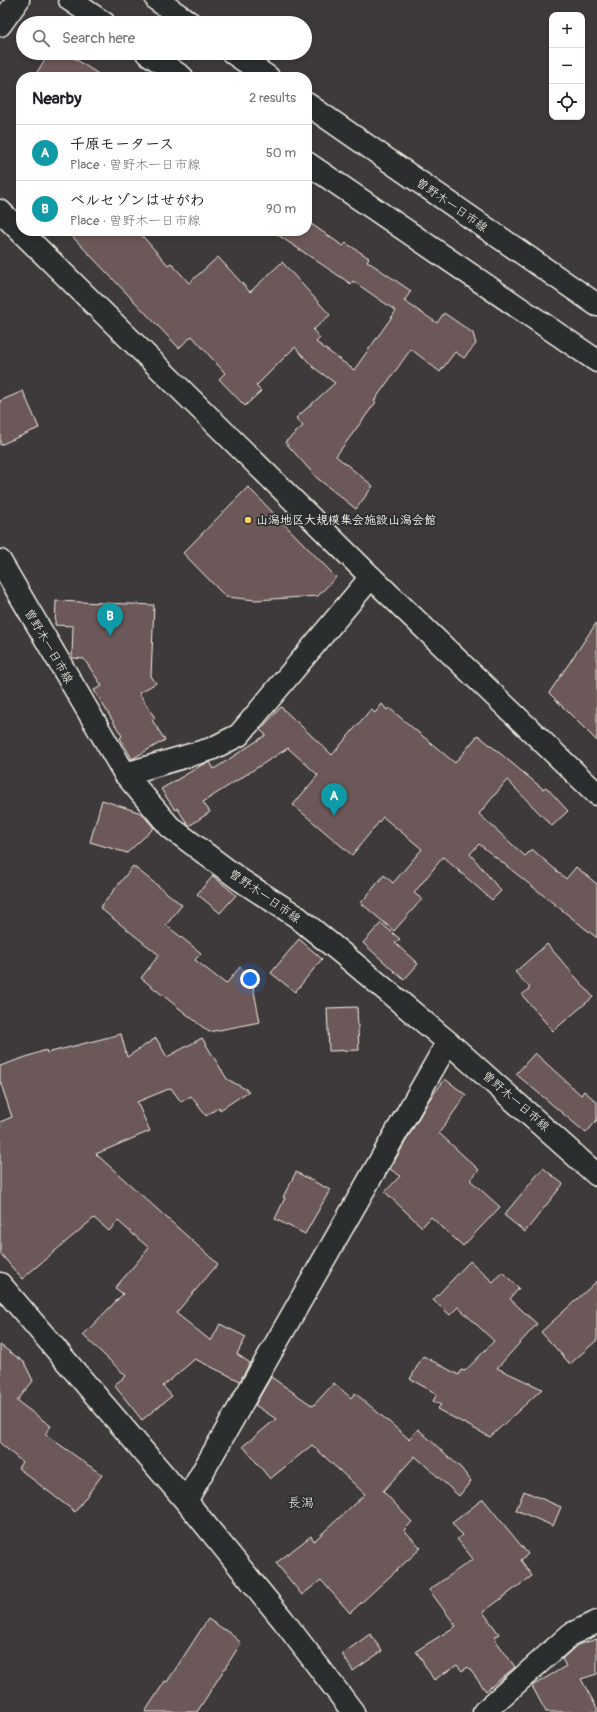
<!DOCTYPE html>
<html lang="en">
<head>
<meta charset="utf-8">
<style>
  body { margin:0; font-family:Pangolin,"Klee One",sans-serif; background:#f2f2f2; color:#202124 }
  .controls { position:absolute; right:12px; top:12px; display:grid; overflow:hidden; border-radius:8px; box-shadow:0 2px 6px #0003 }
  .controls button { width:36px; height:36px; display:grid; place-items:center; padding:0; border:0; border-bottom:1px solid #e0e0e0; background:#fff; color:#202124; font:20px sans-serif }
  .you { position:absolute; left:250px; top:979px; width:14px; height:14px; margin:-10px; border:3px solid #fff; border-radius:50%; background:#1a73e8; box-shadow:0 0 0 6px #1a73e833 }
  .badge { display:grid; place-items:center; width:26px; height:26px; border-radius:50%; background:#2563eb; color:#fff; font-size:13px; font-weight:700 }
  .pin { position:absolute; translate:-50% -33px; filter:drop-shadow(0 1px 2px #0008) }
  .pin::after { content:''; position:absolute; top:21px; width:14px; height:12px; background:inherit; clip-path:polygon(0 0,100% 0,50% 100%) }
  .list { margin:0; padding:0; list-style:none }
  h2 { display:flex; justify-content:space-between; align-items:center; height:52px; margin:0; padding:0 16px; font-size:17px }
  h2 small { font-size:13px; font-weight:400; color:#757577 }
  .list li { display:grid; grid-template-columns:26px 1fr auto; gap:12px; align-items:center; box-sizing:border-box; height:56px; padding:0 16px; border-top:1px solid #e0e0e0 }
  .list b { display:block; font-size:15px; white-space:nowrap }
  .list p { margin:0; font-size:13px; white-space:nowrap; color:#757577 }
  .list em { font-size:13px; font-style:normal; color:#757577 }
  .icon { flex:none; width:22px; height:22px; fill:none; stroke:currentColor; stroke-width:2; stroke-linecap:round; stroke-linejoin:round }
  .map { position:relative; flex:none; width:597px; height:1712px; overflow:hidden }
  .search { position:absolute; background:#fff; box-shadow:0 2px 6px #0003; left:16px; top:16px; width:296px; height:44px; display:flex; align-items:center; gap:10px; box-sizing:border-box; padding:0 14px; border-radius:22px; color:#757577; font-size:15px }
  .panel { position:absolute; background:#fff; box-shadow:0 2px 6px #0003; left:16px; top:72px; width:296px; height:164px; border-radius:16px }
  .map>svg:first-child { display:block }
  .building { fill:#6c5959; stroke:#f4f1e8 }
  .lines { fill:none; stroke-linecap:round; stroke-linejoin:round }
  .minor-casing { stroke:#f4f1e8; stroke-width:25 }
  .tertiary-casing { stroke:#f4f1e8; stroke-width:25 }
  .secondary-casing { stroke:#f4f1e8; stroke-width:25 }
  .minor { stroke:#2a2d2e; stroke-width:22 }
  .tertiary { stroke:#2a2d2e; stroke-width:22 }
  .secondary { stroke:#2a2d2e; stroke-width:22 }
  .poi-dot { fill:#ffd166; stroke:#2a2d2e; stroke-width:1.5 }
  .labels { text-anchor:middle; stroke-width:3.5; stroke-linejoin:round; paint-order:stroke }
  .street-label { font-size:12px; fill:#f4f1e8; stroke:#2a2d2e }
  .poi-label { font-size:12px; font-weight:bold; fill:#f4f1e8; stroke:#2a2d2e; text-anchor:start }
  .neighbourhood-label { font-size:13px; fill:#f4f1e8; stroke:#2a2d2e }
</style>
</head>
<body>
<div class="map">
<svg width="597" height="1712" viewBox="0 0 597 1712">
  <rect width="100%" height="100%" fill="#3e3a3b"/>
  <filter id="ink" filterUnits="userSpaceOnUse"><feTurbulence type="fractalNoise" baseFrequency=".025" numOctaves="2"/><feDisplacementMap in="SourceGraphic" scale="8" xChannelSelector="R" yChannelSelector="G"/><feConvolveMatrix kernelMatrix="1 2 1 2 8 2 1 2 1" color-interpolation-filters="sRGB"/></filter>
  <g filter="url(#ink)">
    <!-- building -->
    <path class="building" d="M 49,53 L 66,53 L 103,77 L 34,77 Z
      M 307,221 L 343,246 L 346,243 L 369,258 L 367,261 L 411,291 L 404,301 L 437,323 L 444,313 L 473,333 L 476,344 L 464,358 L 455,352 L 440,372 L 411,349 L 374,401 L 376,402 L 336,456 L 373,486 L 356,509 L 317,478 L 285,442 L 303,426 L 296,418 L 335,383 L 313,367 L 295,347 L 256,386 L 261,391 L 245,406 L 219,379 L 225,373 L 192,336 L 179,348 L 67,231 L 138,231 L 168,265 L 171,263 L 189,283 L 218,257 L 250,292 L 282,262 L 330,315 L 313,330 L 320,338 L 316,342 L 354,370 L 396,311 L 353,281 L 351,284 L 272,231 L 307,231 Z
      M 23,391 L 39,428 L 0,445 L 0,401 Z
      M 248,487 L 336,577 L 318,596 L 256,600 L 226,597 L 183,553 Z
      M 56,601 L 154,605 L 151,676 L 156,683 L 139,693 L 155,718 L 152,720 L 165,740 L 132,759 L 120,738 L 122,736 L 94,690 L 102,686 L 84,659 L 72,658 L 73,626 L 55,625 Z
      M 597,622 L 597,741 L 549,693 Z
      M 382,704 L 387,710 L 389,708 L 455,763 L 478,735 L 543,789 L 546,787 L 568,811 L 552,826 L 507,780 L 479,814 L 525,856 L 532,849 L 566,879 L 576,867 L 597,884 L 597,938 L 479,844 L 470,854 L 501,891 L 492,900 L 443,857 L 414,893 L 422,899 L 394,931 L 361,903 L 384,875 L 393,883 L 422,849 L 383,817 L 352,855 L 293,805 L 318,775 L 288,748 L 203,802 L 210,812 L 189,826 L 177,808 L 175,810 L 161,789 L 202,765 L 210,762 L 214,769 L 266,735 L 260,730 L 281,707 L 332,755 L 371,709 L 375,713 Z
      M 102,800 L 141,813 L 154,828 L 127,853 L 90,842 Z
      M 133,866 L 182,905 L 166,925 L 201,953 L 195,960 L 226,984 L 240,967 L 251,976 L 260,1022 L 209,1032 L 141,978 L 159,955 L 100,908 Z
      M 213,876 L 236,895 L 220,913 L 197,894 Z
      M 381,923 L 400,939 L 395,943 L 418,964 L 404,980 L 363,943 Z
      M 299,939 L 322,959 L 295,992 L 271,973 Z
      M 547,944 L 593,997 L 553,1031 L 522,995 L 530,988 L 515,972 Z
      M 357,1007 L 359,1050 L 329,1051 L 327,1008 Z
      M 121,1034 L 127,1057 L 156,1038 L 167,1057 L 202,1038 L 227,1079 L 249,1091 L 220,1110 L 219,1107 L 206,1116 L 191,1096 L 181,1102 L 171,1088 L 137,1102 L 150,1131 L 96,1154 L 218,1264 L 176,1313 L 211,1341 L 220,1324 L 246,1337 L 237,1354 L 250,1363 L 240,1381 L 195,1359 L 163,1386 L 172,1396 L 142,1420 L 114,1385 L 126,1376 L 83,1335 L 123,1294 L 115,1288 L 149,1248 L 118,1221 L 109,1231 L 94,1218 L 22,1279 L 0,1253 L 0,1122 L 12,1117 L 0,1081 L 0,1066 L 46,1050 L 47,1053 Z
      M 535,1053 L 581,1095 L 584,1091 L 597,1102 L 597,1120 L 586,1133 L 516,1074 Z
      M 445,1079 L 466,1095 L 439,1133 L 479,1170 L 470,1180 L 500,1207 L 463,1246 L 431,1217 L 422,1227 L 385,1192 L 400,1176 L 390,1169 L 429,1100 Z
      M 543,1168 L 563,1184 L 525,1232 L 504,1215 Z
      M 296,1172 L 330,1190 L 305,1234 L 275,1219 L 285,1198 L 283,1197 Z
      M 470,1261 L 493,1282 L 502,1272 L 519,1288 L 510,1299 L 537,1324 L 497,1368 L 542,1389 L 490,1437 L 437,1409 L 441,1405 L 433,1401 L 437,1394 L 410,1379 L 423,1356 L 459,1375 L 461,1370 L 465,1371 L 494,1341 L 458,1307 L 450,1315 L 433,1300 Z
      M 597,1281 L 597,1340 L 570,1364 L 541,1332 Z
      M 0,1345 L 24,1362 L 33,1381 L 17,1401 L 51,1426 L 45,1434 L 102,1475 L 75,1512 L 18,1468 L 22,1462 L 0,1443 Z
      M 271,1377 L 313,1406 L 334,1383 L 351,1398 L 355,1393 L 409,1439 L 418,1429 L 461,1468 L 471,1481 L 459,1496 L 415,1456 L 383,1491 L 412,1522 L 404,1530 L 421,1548 L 350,1613 L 321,1580 L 302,1595 L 276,1563 L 311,1536 L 314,1541 L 365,1494 L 312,1445 L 270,1479 L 243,1446 L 276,1419 L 255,1405 Z
      M 524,1491 L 561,1507 L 553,1526 L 516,1510 Z
      M 483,1499 L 528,1554 L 521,1560 L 532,1576 L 483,1612 L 499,1634 L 494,1638 L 515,1667 L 486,1691 L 468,1667 L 462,1671 L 457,1665 L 434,1680 L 416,1651 L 456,1626 L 429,1590 L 473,1559 L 457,1539 L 462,1535 L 452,1523 Z
      M 208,1619 L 231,1634 L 241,1643 L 197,1712 L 145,1712 L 165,1681 L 167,1682 Z
      M 370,1634 L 382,1651 L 353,1671 L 342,1654 Z
      M 597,1639 L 597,1674 L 581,1679 L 597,1708 L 597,1712 L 546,1712 L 532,1686 L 566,1666 L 562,1659 L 577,1645 Z"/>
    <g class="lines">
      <!-- minor casing -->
      <g class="minor-casing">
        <path id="minor" d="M 0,25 L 18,0
          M 125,774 L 211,749 L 239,735 L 371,577
          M 0,1284 L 186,1501 L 283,1620 L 353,1712
          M 186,1501 L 448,1042
          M 484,1712 L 571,1634 L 597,1622"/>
      </g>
      <!-- tertiary casing -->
      <g class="tertiary-casing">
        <path id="tertiary" d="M 0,211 L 371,577 L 597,794"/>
      </g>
      <!-- secondary casing -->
      <g class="secondary-casing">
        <path id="secondary" d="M 70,0 L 104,23
          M 157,0 L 190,23
          M 147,53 L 182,77
          M 233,53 L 268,77
          M 307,104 L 597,305
          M 307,163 L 597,361
          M 0,561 L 125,774 L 170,827 L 239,879 L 296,916 L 344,955 L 448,1042 L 597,1175"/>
      </g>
      <!-- minor -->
      <use href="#minor" class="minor"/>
      <!-- tertiary -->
      <use href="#tertiary" class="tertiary"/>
      <!-- secondary -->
      <use href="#secondary" class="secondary"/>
    </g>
  </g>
  <!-- markers -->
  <circle class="poi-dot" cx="248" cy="520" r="4"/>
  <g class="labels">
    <!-- street labels -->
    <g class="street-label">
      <text transform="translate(452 205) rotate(35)" y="4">曽野木一日市線</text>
      <text transform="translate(49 646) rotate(60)" y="4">曽野木一日市線</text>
      <text transform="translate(265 896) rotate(35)" y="4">曽野木一日市線</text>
      <text transform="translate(516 1101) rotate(41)" y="4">曽野木一日市線</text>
    </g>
    <!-- poi labels -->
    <g class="poi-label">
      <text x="256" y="524">山潟地区大規模集会施設山潟会館</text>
    </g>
    <!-- neighbourhood labels -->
    <g class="neighbourhood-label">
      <text x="301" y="1507">長潟</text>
    </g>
  </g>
</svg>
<div class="controls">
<button>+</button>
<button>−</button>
<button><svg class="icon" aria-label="locate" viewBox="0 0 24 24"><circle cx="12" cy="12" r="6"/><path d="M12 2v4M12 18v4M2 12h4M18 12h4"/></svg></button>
</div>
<div class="you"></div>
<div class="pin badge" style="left:334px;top:816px;background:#0f9aa8">A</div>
<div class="pin badge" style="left:110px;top:636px;background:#0f9aa8">B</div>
<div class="search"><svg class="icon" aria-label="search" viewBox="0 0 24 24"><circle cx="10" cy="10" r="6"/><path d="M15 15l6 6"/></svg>Search here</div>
<section class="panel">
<h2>Nearby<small>2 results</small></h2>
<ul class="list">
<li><span class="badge" style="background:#0f9aa8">A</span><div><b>千原モータース</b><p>Place · 曽野木一日市線</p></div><em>50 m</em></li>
<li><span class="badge" style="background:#0f9aa8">B</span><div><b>ベルセゾンはせがわ</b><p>Place · 曽野木一日市線</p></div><em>90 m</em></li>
</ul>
</section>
</div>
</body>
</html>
